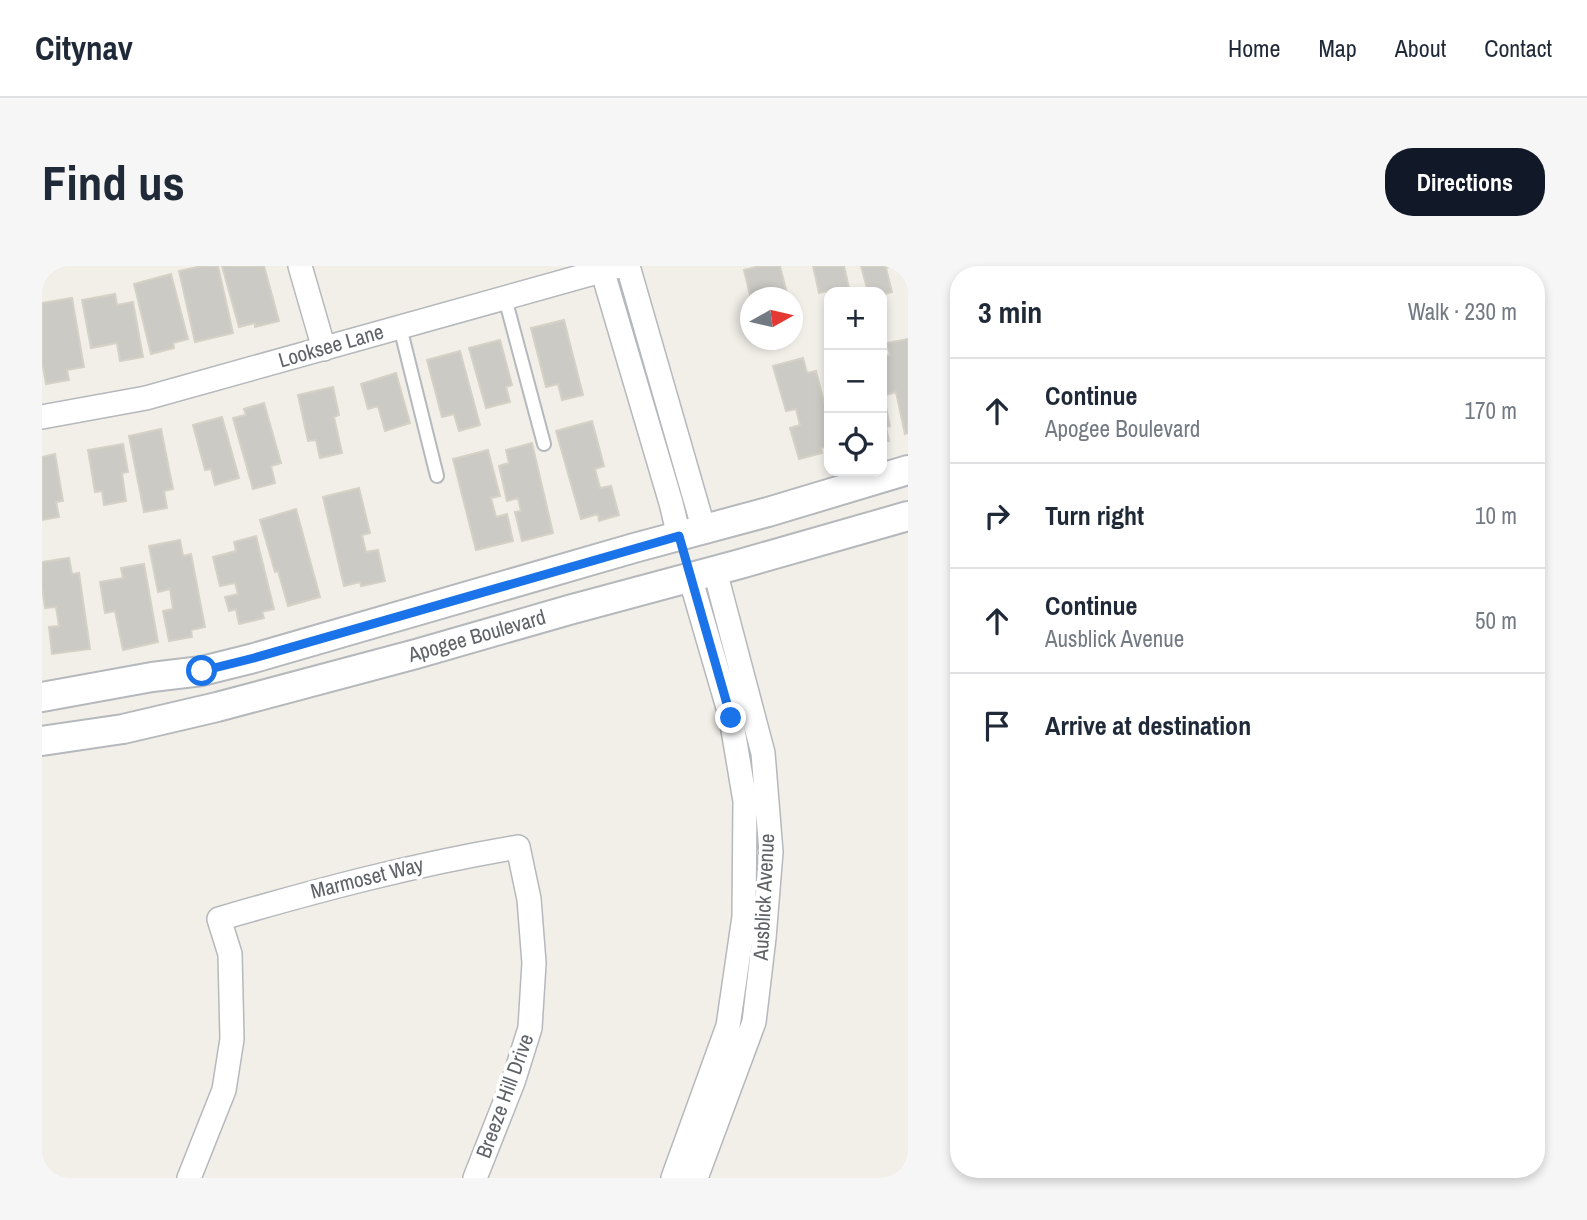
<!DOCTYPE html>
<html lang="en">
<head>
<meta charset="utf-8">
<style>
  body { margin:0; font-family:"Archivo Narrow",sans-serif; background:#f6f6f7; color:#1f2937 }
  .controls { position:absolute; right:21px; top:21px; display:grid; overflow:hidden; border-radius:14px; box-shadow:0 4px 10px #0003 }
  .controls button { width:63px; height:63px; display:grid; place-items:center; padding:0; border:0; border-bottom:2px solid #e0e1e3; background:#fff; color:#1f2937; font:35px sans-serif }
  .compass { position:absolute; left:698px; top:21px; width:63px; height:63px; border-radius:50%; background:#fff; box-shadow:0 4px 10px #0003; rotate:82deg }
  .stop { position:absolute; width:21px; height:21px; margin:-16px; border:5px solid #1a73e8; border-radius:50%; background:#fff }
  .stop.end { background:#1a73e8; border-color:#fff; box-shadow:0 2px 7px #0008 }
  .list { margin:0; padding:0; list-style:none }
  h2 { display:flex; justify-content:space-between; align-items:center; height:91px; margin:0; padding:0 28px; font-size:30px }
  h2 small { font-size:23px; font-weight:400; color:#747a83 }
  .list li { display:grid; grid-template-columns:46px 1fr auto; gap:21px; align-items:center; box-sizing:border-box; height:105px; padding:0 28px; border-top:2px solid #e0e1e3 }
  .list b { display:block; font-size:26px; white-space:nowrap }
  .list p { margin:0; font-size:23px; white-space:nowrap; color:#747a83 }
  .list em { font-size:23px; font-style:normal; color:#747a83 }
  .icon { flex:none; width:38px; height:38px; fill:none; stroke:currentColor; stroke-width:2; stroke-linecap:round; stroke-linejoin:round }
  .map { position:relative; flex:none; width:866px; height:912px; overflow:hidden; border-radius:28px }
  header { display:flex; align-items:center; gap:42px; box-sizing:border-box; height:98px; padding:0 35px; background:#fff; border-bottom:2px solid #e0e1e3 }
  header strong { font-size:33px }
  nav { display:flex; gap:38px; margin-inline-start:auto; font-size:24px }
  .intro { display:flex; align-items:center; justify-content:space-between; box-sizing:border-box; height:168px; padding:0 42px }
  h1 { margin:0; font-size:49px }
  .button { padding:18px 32px; border-radius:28px; background:#111827; color:#fff; font-size:24px; font-weight:700 }
  main { display:flex; gap:42px; padding:0 42px }
  aside { flex:1; background:#fff; border-radius:28px; box-shadow:0 4px 10px #0003 }
  .map>svg:first-child { display:block }
  .building { fill:#cccac5; stroke:#d6d1c6; stroke-width:2 }
  .lines { fill:none; stroke-linecap:round; stroke-linejoin:round }
  .service-casing { stroke:#b5b8bc; stroke-width:16 }
  .minor-casing { stroke:#b5b8bc; stroke-width:26 }
  .tertiary-casing { stroke:#b5b8bc; stroke-width:32 }
  .service { stroke:#fff; stroke-width:12 }
  .minor { stroke:#fff; stroke-width:23 }
  .tertiary { stroke:#fff; stroke-width:28 }
  .route { stroke:#1a73e8; stroke-width:9 }
  .labels { text-anchor:middle; stroke-width:7; stroke-linejoin:round; paint-order:stroke }
  .street-label { font-size:21px; fill:#5f6368; stroke:#fff }
</style>
</head>
<body>
<header>
<strong>Citynav</strong>
<nav><a>Home</a><a>Map</a><a>About</a><a>Contact</a></nav>
</header>
<div class="intro"><h1>Find us</h1><a class="button">Directions</a></div>
<main>
<div class="map">
<svg width="866" height="912" viewBox="0 0 866 912">
  <rect width="100%" height="100%" fill="#f1efe8"/>
  <!-- building -->
  <path class="building" d="M 160,0 L 176,0 L 191,67 L 153,76 L 137,5 Z
    M 180,0 L 222,0 L 237,55 L 213,61 L 213,57 L 197,61 Z
    M 718,0 L 738,0 L 746,32 L 716,32 L 715,27 L 708,29 L 702,4 Z
    M 771,0 L 802,0 L 808,26 L 787,26 L 787,33 L 785,25 L 777,27 Z
    M 819,0 L 850,0 L 844,2 L 850,26 L 840,29 L 840,26 L 826,26 Z
    M 129,8 L 146,73 L 131,77 L 132,82 L 109,88 L 92,18 Z
    M 73,28 L 75,39 L 91,36 L 101,91 L 78,95 L 75,77 L 49,82 L 40,34 Z
    M 30,32 L 42,101 L 25,104 L 27,114 L 4,118 L 0,96 L 0,37 Z
    M 522,54 L 541,129 L 520,134 L 516,118 L 504,121 L 489,62 Z
    M 866,73 L 866,167 L 863,168 L 854,126 L 844,129 L 840,109 L 840,91 L 848,89 L 845,77 Z
    M 458,74 L 470,119 L 464,121 L 468,136 L 444,142 L 427,82 Z
    M 418,85 L 438,159 L 417,165 L 412,148 L 400,151 L 385,94 Z
    M 761,92 L 765,107 L 774,105 L 787,156 L 787,179 L 779,182 L 780,187 L 757,193 L 748,162 L 758,159 L 754,143 L 744,145 L 731,100 Z
    M 354,107 L 368,157 L 343,165 L 336,140 L 326,143 L 319,118 Z
    M 291,121 L 297,149 L 292,151 L 300,187 L 278,192 L 274,174 L 266,175 L 256,129 Z
    M 840,122 L 848,160 L 844,161 L 847,175 L 840,176 Z
    M 222,137 L 239,197 L 229,200 L 233,217 L 211,223 L 191,152 L 204,149 L 202,143 Z
    M 180,151 L 197,212 L 173,219 L 169,203 L 163,204 L 151,159 Z
    M 550,155 L 562,200 L 553,203 L 558,222 L 569,220 L 577,249 L 557,255 L 556,248 L 539,253 L 514,165 Z
    M 119,163 L 131,223 L 122,225 L 125,242 L 102,246 L 87,170 Z
    M 490,177 L 511,267 L 480,275 L 473,246 L 479,245 L 476,232 L 465,235 L 457,200 L 467,197 L 464,184 Z
    M 81,178 L 86,206 L 80,207 L 84,235 L 62,239 L 60,225 L 53,226 L 46,184 Z
    M 446,184 L 458,230 L 449,232 L 454,251 L 465,248 L 471,275 L 434,284 L 411,193 Z
    M 13,188 L 21,235 L 14,236 L 17,251 L 0,254 L 0,191 Z
    M 317,222 L 328,267 L 320,269 L 324,286 L 336,284 L 343,315 L 319,320 L 318,316 L 302,320 L 281,231 Z
    M 254,243 L 278,331 L 246,340 L 236,305 L 233,306 L 218,254 Z
    M 214,270 L 232,343 L 220,346 L 222,352 L 197,358 L 194,343 L 187,345 L 183,331 L 196,328 L 193,317 L 178,320 L 171,291 L 194,285 L 192,276 Z
    M 138,274 L 141,290 L 149,288 L 163,361 L 149,364 L 150,371 L 127,375 L 121,345 L 131,343 L 128,323 L 116,326 L 107,280 Z
    M 27,292 L 30,308 L 37,307 L 48,383 L 10,388 L 7,361 L 17,360 L 14,341 L 3,342 L 0,321 L 0,296 Z
    M 102,298 L 116,376 L 81,384 L 73,345 L 63,347 L 58,316 L 81,312 L 79,302 Z"/>
  <g class="lines">
    <!-- service casing -->
    <g class="service-casing">
      <path id="service" d="M 463,32 L 502,178
        M 358,61 L 395,210"/>
    </g>
    <!-- minor casing -->
    <g class="minor-casing">
      <path id="minor" d="M 258,0 L 282,83
        M 559,0 L 629,237 L 637,270
        M 586,0 L 662,264
        M 0,151 L 104,132 L 577,0
        M 147,912 L 182,824 L 190,773 L 188,688 L 177,653 C 276,624 374,598 476,581 L 487,633 L 492,697 L 488,762 L 471,816 L 433,912
        M 631,912 L 686,760 L 702,651 L 703,535 L 689,452 L 648,311
        M 654,912 L 712,756 L 722,672 L 729,586 L 721,487 L 673,305"/>
    </g>
    <!-- tertiary casing -->
    <g class="tertiary-casing">
      <path id="tertiary" d="M 0,431 L 110,411 L 160,405 L 212,392 L 592,282 L 726,246 L 866,204
        M 0,475 L 81,463 L 175,441 L 374,388 L 527,344 L 698,298 L 866,250"/>
    </g>
    <!-- service -->
    <use href="#service" class="service"/>
    <!-- minor -->
    <use href="#minor" class="minor"/>
    <!-- tertiary -->
    <use href="#tertiary" class="tertiary"/>
  </g>
  <g class="lines">
    <!-- route -->
    <path class="route" d="M 160,405 L 212,392 L 637,270 L 689,452"/>
  </g>
  <g class="labels">
    <!-- street labels -->
    <g class="street-label">
      <text transform="translate(289 80) rotate(-16)" y="7">Looksee Lane</text>
      <text transform="translate(435 370) rotate(-16)" y="7">Apogee Boulevard</text>
      <text transform="translate(325 612) rotate(-14)" y="7">Marmoset Way</text>
      <text transform="translate(722 631) rotate(-87)" y="7">Ausblick Avenue</text>
      <text transform="translate(463 830) rotate(-70)" y="7">Breeze Hill Drive</text>
    </g>
  </g>
</svg>
<div class="controls">
<button>+</button>
<button>−</button>
<button><svg class="icon" aria-label="locate" viewBox="0 0 24 24"><circle cx="12" cy="12" r="6"/><path d="M12 2v4M12 18v4M2 12h4M18 12h4"/></svg></button>
</div>
<svg class="compass" viewBox="-18 -18 36 36"><path d="M0-13l5 13h-10z" fill="#e53935"/><path d="M0 13l5-13h-10z" fill="#747a83"/></svg>
<div class="stop" style="left:160px;top:405px"></div>
<div class="stop end" style="left:689px;top:452px"></div>
</div>
<aside>
<h2>3 min<small>Walk · 230 m</small></h2>
<ul class="list">
<li><svg class="icon" aria-label="ahead" viewBox="0 0 24 24"><path d="M12 20V5M6 11l6-6 6 6"/></svg><div><b>Continue</b><p>Apogee Boulevard</p></div><em>170 m</em></li>
<li><svg class="icon" aria-label="right" viewBox="0 0 24 24"><path d="M7 20v-9h11M14 6l5 5-5 5"/></svg><div><b>Turn right</b></div><em>10 m</em></li>
<li><svg class="icon" aria-label="ahead" viewBox="0 0 24 24"><path d="M12 20V5M6 11l6-6 6 6"/></svg><div><b>Continue</b><p>Ausblick Avenue</p></div><em>50 m</em></li>
<li><svg class="icon" aria-label="arrive" viewBox="0 0 24 24"><path d="M6 21V4h12l-3 4 3 4H6"/></svg><div><b>Arrive at destination</b></div></li>
</ul>
</aside>
</main>
</body>
</html>
